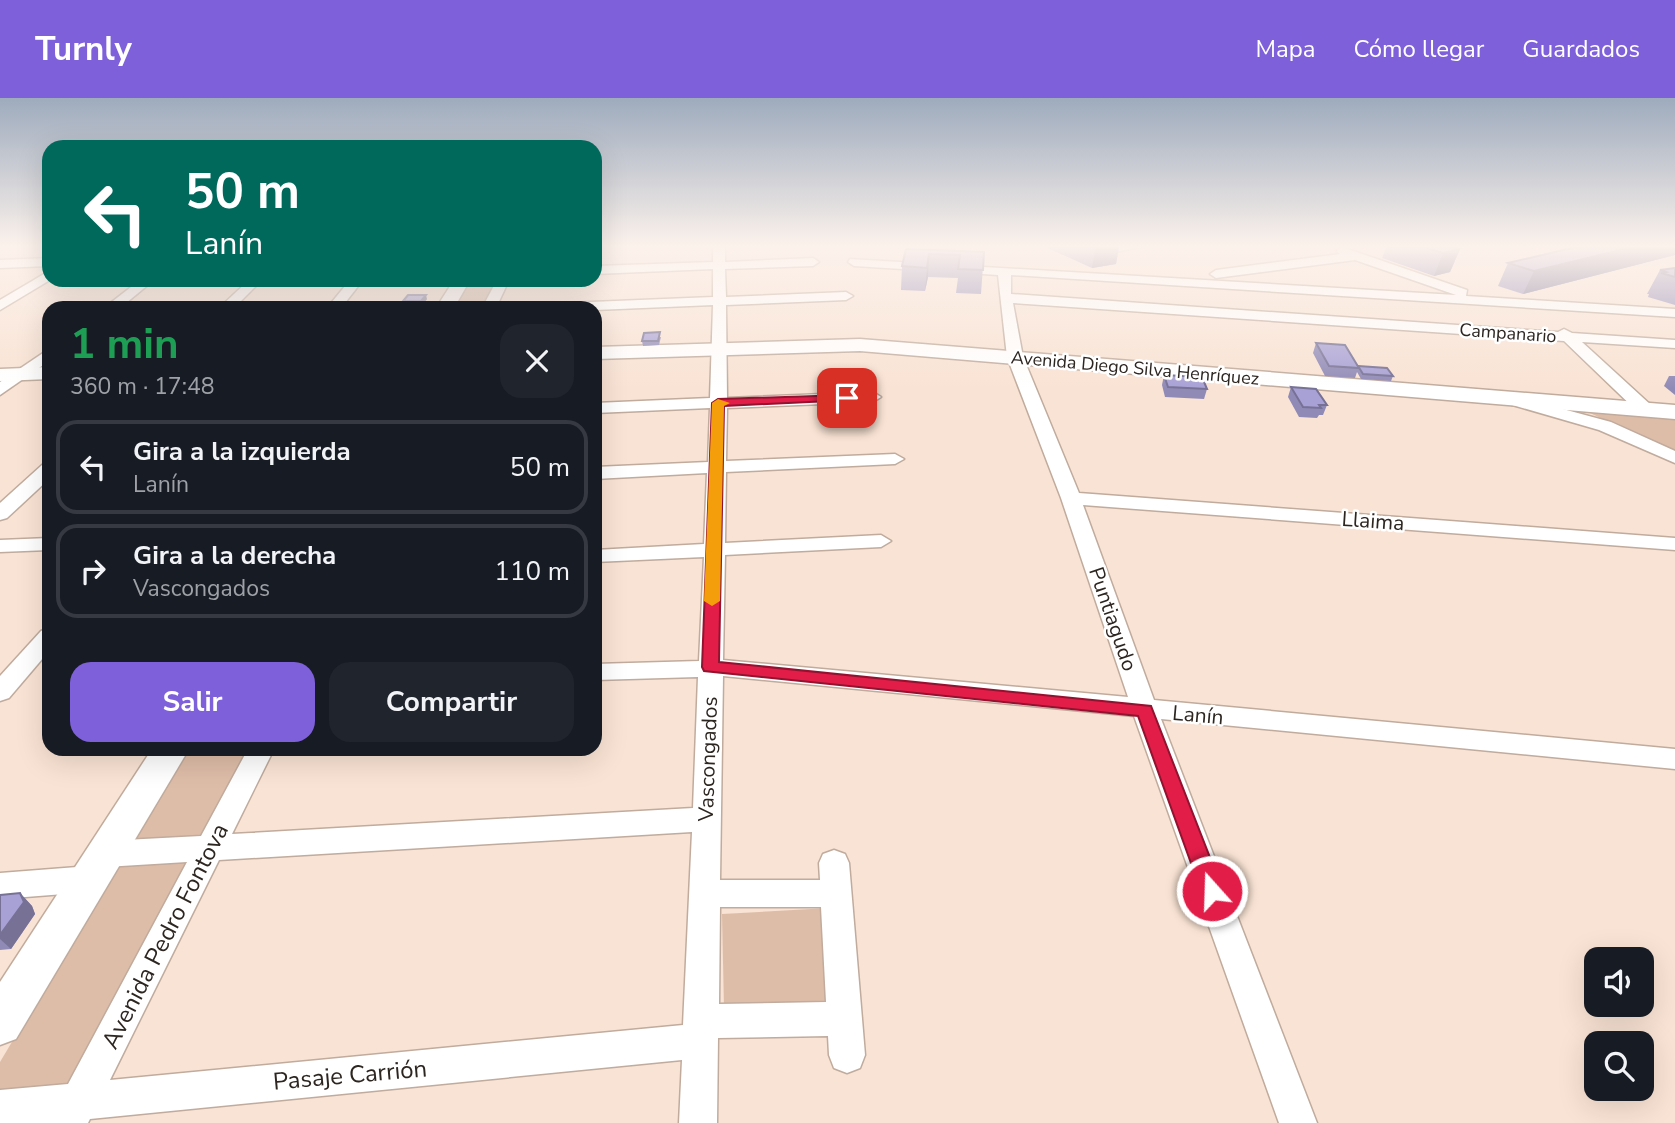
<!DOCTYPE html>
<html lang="es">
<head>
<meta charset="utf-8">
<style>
	body { margin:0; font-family:"Nunito Sans",sans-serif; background:#20242c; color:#f1f3f6; height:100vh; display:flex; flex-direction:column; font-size:26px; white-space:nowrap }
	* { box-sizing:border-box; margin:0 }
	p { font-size:23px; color:#9ea1a6 }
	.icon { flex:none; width:38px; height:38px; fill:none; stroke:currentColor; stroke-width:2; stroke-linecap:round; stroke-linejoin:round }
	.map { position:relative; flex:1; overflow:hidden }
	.panel { position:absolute; left:42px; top:203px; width:560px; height:455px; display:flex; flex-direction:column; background:#171b24; border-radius:21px; box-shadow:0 7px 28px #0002 }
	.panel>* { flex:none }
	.banner { position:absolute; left:42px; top:42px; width:560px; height:147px; border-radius:21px; box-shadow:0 7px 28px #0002; background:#00695c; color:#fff; overflow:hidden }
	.controls { position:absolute; left:1584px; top:849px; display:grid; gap:14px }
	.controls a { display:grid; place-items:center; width:70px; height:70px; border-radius:14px; background:#171b24; box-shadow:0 7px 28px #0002; font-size:35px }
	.pin { position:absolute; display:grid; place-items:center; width:60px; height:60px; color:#fff; margin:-30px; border-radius:14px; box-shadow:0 4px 10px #0006 }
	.me { position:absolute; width:77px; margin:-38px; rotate:340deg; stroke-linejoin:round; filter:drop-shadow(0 0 5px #0008) }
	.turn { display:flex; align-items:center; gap:24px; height:147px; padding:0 28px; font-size:32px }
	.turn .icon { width:91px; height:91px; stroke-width:2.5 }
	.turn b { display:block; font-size:49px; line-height:60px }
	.round { display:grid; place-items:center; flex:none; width:74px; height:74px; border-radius:21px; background:#20242c }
	.head { display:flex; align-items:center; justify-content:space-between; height:119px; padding:0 28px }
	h1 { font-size:42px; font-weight:700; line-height:52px; color:#1e9e55 }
	.button { display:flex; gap:14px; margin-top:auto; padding:14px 28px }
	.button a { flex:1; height:80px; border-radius:21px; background:#7f60db; color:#fff; font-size:28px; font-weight:700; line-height:80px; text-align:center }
	.button a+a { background:#20242c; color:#f1f3f6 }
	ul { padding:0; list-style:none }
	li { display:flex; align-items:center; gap:21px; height:94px; margin:0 14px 10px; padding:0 14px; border:4px solid #363941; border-radius:21px }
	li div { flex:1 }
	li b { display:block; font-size:26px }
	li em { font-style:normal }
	header { display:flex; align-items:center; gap:42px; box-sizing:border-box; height:98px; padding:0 35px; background:#7f60db; color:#fff }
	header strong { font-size:33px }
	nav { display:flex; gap:38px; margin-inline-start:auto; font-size:24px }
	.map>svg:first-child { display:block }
</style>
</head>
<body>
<header>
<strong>Turnly</strong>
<nav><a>Mapa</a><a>Cómo llegar</a><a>Guardados</a></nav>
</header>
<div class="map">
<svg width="1675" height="1025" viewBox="0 0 1675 1025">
	<rect width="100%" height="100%" fill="#f9e3d4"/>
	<g fill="#debda8">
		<polygon points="467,182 501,182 486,210 451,210"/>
		<polygon points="1590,315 1675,319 1675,356"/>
		<polygon points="187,651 256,651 60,1025 0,1025 0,964"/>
		<polygon points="829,810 830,909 724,911 722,816"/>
	</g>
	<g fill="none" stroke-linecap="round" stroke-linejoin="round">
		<defs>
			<g id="minor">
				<path d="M713 148H725V164L813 160 819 164 813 168 725 171 726 199 846 194 853 198 846 202 726 207 727 300 873 294 881 299 873 304 727 310 726 363 895 356 904 361 895 366 726 374 725 445 881 437 891 443 881 449 725 457 723 562 1128 599 1061 400 1007 259 998 177 854 168 848 164 850 161 1456 197 1355 162 1216 180 1210 176 1216 172 1340 156 1336 153 1342 149 1467 192 1466 198 1675 211V219L1011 177V196L1558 234 1564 231 1572 235 1675 242V250L1582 244 1652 308V316H1640L1564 243 1013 205 1023 259 1079 395 1675 440V452L1083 407 1154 602 1675 651V671L1161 621 1317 1025H1279L1134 618 723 578 720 782H820L819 765 823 756 834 752 845 756 849 765 865 957 860 970 847 975 834 970 829 957 828 938 718 940 717 1025H679L682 962 90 1021 88 1025H0V992L68 986 187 764 105 769 94 765 90 756 94 747 105 743 201 738 248 651H274L232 736 693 710 698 579 595 582V566L699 563 704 459 595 464V452L704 446 707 375 595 381V369L708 364 710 310 595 315V305L710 300 713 207 595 212 535 210 542 206 713 199V171L595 176V168L713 164ZM692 734 683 927 110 982 219 762ZM720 809H821L826 904 719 906Z"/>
				<polygon points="1115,148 1144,148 1102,157 1096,153"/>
				<polygon points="49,160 49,168 0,170 0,162"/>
				<polygon points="49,173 50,182 0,212 0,202"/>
				<polygon points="140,182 154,182 120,210 104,210"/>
				<polygon points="249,182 262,182 234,210 219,210"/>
				<polygon points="350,182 363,182 341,210 327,210"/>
				<polygon points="497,182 509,182 496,210 482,210"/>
				<polygon points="49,251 49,263 0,297 0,284"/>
				<polygon points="1515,298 1611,324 1675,353 1675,365 1599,332 1509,306 1509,300"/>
				<polygon points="49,365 49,381 7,420 0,422 0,405 42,367"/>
				<polygon points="49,440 49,452 0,454 0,442"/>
				<polygon points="49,530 49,553 9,600 0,603 0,578 41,533"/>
				<polygon points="90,768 101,772 105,781 101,790 90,794 0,801 0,775"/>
			</g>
			<g id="major">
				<polygon points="454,182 470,182 454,210 436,210"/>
				<polygon points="860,241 1675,307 1675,321 860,253 595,261 595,249"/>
				<polygon points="49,269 49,281 0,283 0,271"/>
				<polygon points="152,651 189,651 16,941 0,947 0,884"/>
			</g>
		</defs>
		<use href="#minor" stroke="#c0ab9d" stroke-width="3"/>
		<use href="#major" stroke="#c0ab9d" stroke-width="3"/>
		<use href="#minor" fill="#fff" fill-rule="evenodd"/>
		<use href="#major" fill="#fff" fill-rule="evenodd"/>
	</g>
	<g fill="#908ab7">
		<polygon points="1043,148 1119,148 1116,166 1092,170"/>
		<polygon points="1387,148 1449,148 1460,151 1450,174 1434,178 1382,160"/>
		<polygon points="1675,148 1675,157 1523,196 1498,188 1508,165"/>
		<polygon points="906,151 984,154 981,196 956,195 958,180 928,179 925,193 901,192 902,168"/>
		<polygon points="1675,170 1675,207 1648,199 1649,196 1647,196 1660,172"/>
		<polygon points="427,201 422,207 405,208 403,203"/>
		<polygon points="661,239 659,247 643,248 642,243"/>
		<polygon points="1316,245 1358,269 1393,278 1391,283 1361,281 1357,274 1355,280 1325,278 1313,255"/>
		<polygon points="1164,277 1207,291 1204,301 1165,299 1162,287"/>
		<polygon points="1669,278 1675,278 1675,297 1664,288"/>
		<polygon points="1291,289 1327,307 1323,317 1319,317 1317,320 1299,319 1288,299"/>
		<polygon points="20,795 32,808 35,816 11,851 0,852 0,797"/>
	</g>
	<g fill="#767195">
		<polygon points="1096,148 1119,148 1116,166 1092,170"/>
		<polygon points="1637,148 1675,148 1675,157 1523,196 1534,173"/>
		<polygon points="1460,151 1450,174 1434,178 1443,155"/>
		<polygon points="929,156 928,179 925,193 927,170"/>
		<polygon points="426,197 427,201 422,207 421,203"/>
		<polygon points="20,795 32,808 35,816 11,851 0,841 0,837"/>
	</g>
	<g fill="#a8a1d5" stroke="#767195" stroke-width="2">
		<polygon points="1421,148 1449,148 1460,151 1443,155"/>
		<polygon points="1581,148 1637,148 1534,173 1508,165"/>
		<polygon points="906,151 984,154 983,172 958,171 960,157 929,156 927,170 902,168"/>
		<polygon points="1675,170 1675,179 1661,175 1666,174 1660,172"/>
		<polygon points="408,197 426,197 421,203 403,203"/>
		<polygon points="660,234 658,243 642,243 644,235"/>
		<polygon points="1316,245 1345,247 1359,270 1329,268"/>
		<polygon points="1358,268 1387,270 1393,278 1363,276"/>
		<polygon points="1164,277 1202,279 1207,291 1168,289"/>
		<polygon points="1291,289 1316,291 1327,307 1319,307 1321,310 1303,309"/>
		<polygon points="20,795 24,804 0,837 0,797"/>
	</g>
	<linearGradient id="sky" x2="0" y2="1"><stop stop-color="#9eabbd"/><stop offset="0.51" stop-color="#fcf2ec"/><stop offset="1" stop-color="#fcf2ec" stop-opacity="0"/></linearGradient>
	<rect width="1675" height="291" fill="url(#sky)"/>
	<polygon fill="#e11d48" stroke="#92132f" stroke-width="2" points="847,297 853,300 851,302 724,308 719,564 1151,608 1223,793 1219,800 1212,802 1204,800 1201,793 1138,618 704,573 702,569 712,305 718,301"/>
	<polygon fill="#f59e0b" points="718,301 730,305 724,308 720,503 712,508 704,503 712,305"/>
	<g text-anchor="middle" stroke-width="5" stroke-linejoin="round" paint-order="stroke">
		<g font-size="18" fill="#2d2520" stroke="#fff">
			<text transform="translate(1508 235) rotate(4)" y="6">Campanario</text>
			<text transform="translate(1135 270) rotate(5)" y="6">Avenida Diego Silva Henríquez</text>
		</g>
		<g font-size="21" fill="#2d2520" stroke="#fff">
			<text transform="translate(1373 423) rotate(4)" y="7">Llaima</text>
			<text transform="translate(1113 521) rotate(71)" y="7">Puntiagudo</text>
			<text transform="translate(1198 617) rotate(5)" y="7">Lanín</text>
			<text transform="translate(708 661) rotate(-88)" y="7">Vascongados</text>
		</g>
		<g font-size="24" fill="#2d2520" stroke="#fff">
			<text transform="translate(165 838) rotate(-63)" y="8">Avenida Pedro Fontova</text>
			<text transform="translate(350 977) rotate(-5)" y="8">Pasaje Carrión</text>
		</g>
	</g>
</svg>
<div class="controls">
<a><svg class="icon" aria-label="sound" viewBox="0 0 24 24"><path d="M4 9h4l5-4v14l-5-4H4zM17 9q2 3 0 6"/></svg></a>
<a><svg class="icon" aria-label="search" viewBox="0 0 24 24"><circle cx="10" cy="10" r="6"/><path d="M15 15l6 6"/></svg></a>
</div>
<div class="pin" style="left:847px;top:300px;background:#d93025"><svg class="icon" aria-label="arrive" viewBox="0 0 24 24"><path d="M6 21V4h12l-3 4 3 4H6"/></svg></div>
<svg class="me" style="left:1212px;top:793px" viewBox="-20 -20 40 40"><circle r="17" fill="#e11d48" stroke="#fff" stroke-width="3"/><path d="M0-11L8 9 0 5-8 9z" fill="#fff"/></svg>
<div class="banner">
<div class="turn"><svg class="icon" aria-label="left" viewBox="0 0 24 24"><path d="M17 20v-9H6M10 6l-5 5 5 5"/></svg><div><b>50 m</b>Lanín</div></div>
</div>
<section class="panel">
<div class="head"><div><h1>1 min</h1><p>360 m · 17:48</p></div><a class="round"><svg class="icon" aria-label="close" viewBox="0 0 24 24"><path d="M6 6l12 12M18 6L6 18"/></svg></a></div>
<ul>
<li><svg class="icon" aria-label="left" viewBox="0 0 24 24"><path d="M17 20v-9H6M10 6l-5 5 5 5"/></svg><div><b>Gira a la izquierda</b><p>Lanín</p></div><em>50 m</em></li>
<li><svg class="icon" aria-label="right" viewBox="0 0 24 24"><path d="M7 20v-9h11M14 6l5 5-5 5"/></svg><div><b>Gira a la derecha</b><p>Vascongados</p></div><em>110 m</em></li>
</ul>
<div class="button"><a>Salir</a><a>Compartir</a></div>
</section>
</div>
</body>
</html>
